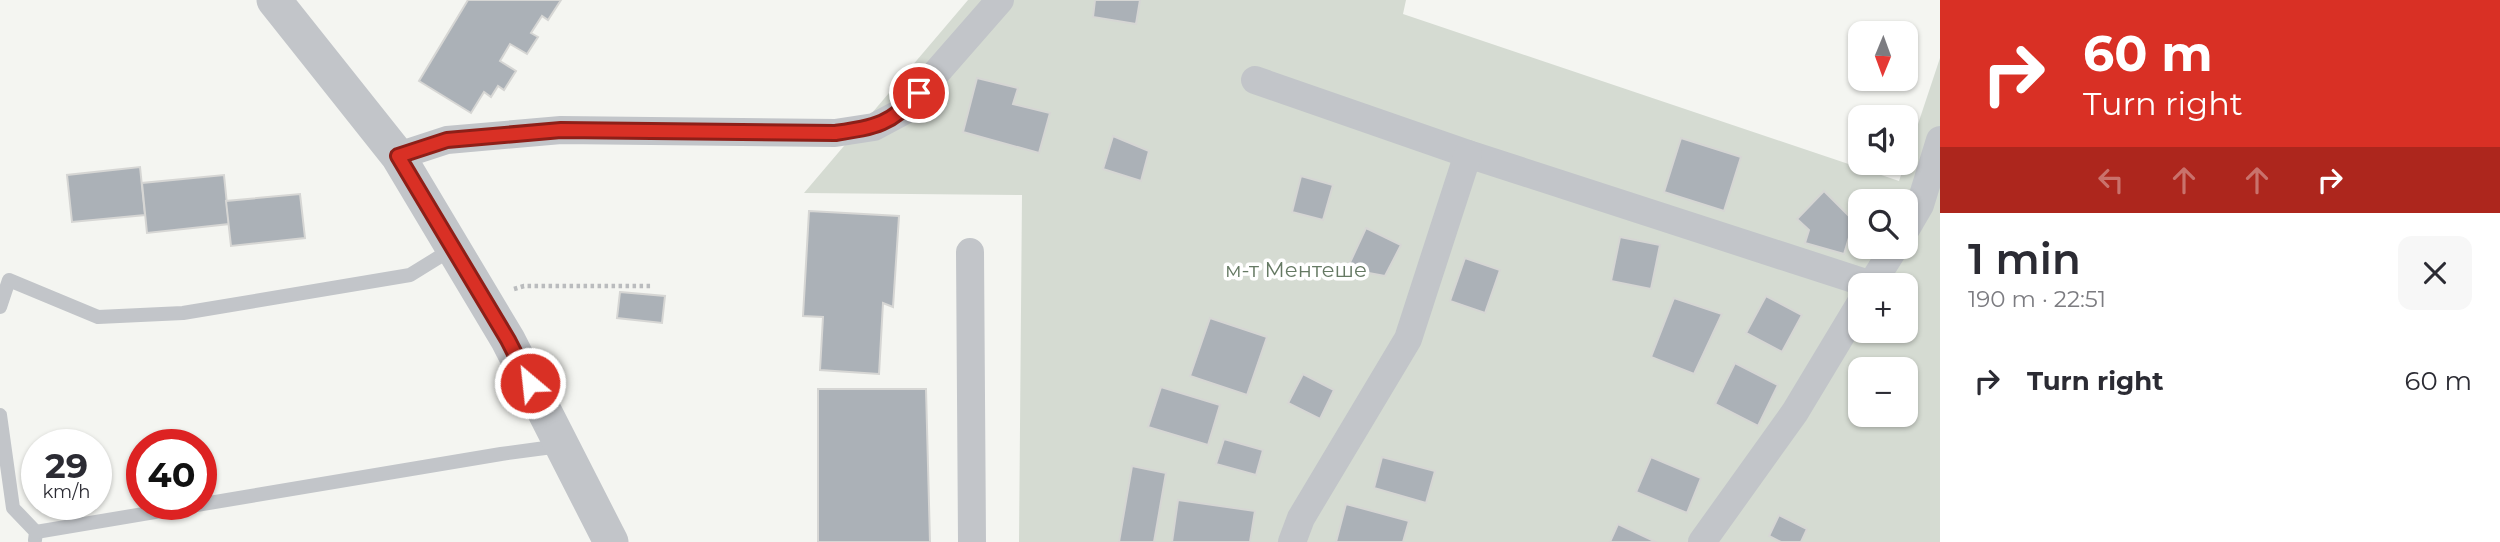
<!DOCTYPE html>
<html lang="en">
<head>
<meta charset="utf-8">
<style>
	body { margin:0; font-family:Montserrat,sans-serif; background:#f7f7f7; color:#2b2b33; height:100vh; display:flex; flex-direction:column; font-size:26px; white-space:nowrap }
	* { box-sizing:border-box; margin:0 }
	p { font-size:23px; color:#7c7c81 }
	.icon { flex:none; width:38px; height:38px; fill:none; stroke:currentColor; stroke-width:2; stroke-linecap:round; stroke-linejoin:round }
	.map { position:relative; flex:1; overflow:hidden }
	.sheet { display:flex; flex-direction:column; background:#fff; width:560px }
	.sheet>* { flex:none }
	.guide { background:#d93025; color:#fff; overflow:hidden }
	.needle { width:46px; rotate:181deg }
	.buttons { position:absolute; left:1848px; top:21px; display:grid; gap:14px }
	.buttons a { display:grid; place-items:center; width:70px; height:70px; border-radius:14px; background:#fff; box-shadow:0 2px 5px #0004; font-size:35px }
	.speed { position:absolute; left:21px; top:429px; display:flex; gap:14px; font-size:35px; font-weight:700; text-align:center }
	.speed>* { display:grid; place-content:center; width:91px; height:91px; border-radius:50%; background:#fff; box-shadow:0 2px 5px #0004; line-height:1 }
	.speed small { font-size:18px; font-weight:400 }
	.speed .limit { border:10px solid #d22; background:#fff; color:#111 }
	.pin { position:absolute; display:grid; place-items:center; width:60px; height:60px; color:#fff; margin:-30px; border:4px solid #fff; border-radius:50%; box-shadow:0 2px 7px #0007 }
	.me { position:absolute; width:77px; margin:-38px; rotate:332deg; stroke-linejoin:round; filter:drop-shadow(0 0 5px #0008) }
	.turn { display:flex; align-items:center; gap:24px; height:147px; padding:0 28px; font-size:32px }
	.turn .icon { width:91px; height:91px; stroke-width:2.5 }
	.turn b { display:block; font-size:49px; line-height:60px }
	.lanes { display:flex; align-items:center; height:66px; padding:0 28px; background:#0003; justify-content:center; gap:35px; direction:ltr }
	.lanes .off { opacity:.35 }
	.round { display:grid; place-items:center; flex:none; width:74px; height:74px; border-radius:14px; background:#f7f7f7 }
	.headline { display:flex; align-items:center; justify-content:space-between; height:119px; padding:0 28px }
	h1 { font-size:42px; font-weight:600; line-height:52px }
	ul { padding:0; list-style:none }
	li { display:flex; align-items:center; gap:21px; height:98px; padding:0 28px }
	li div { flex:1 }
	li b { display:block; font-size:26px }
	li em { font-style:normal }
	main { display:flex; flex:1; min-height:0 }
	.map>svg:first-child { display:block }
</style>
</head>
<body>
<main>
<div class="map">
<svg width="1940" height="542" viewBox="0 0 1940 542">
	<rect width="100%" height="100%" fill="#f4f5f1"/>
	<path fill="#d5dbd2" fill-rule="evenodd" d="M968 0H1406L1403 14 1899 181 1940 58V542H1019L1022 195 804 193ZM1860 201H1906V247H1860ZM1860 285H1906V331H1860ZM1860 369H1906V415H1860Z"/>
	<g fill="#abb1b7" stroke="#d6d6d4" stroke-width="2">
		<polygon points="468,0 561,0 548,20 542,16 531,33 538,37 527,54 510,44 500,61 516,71 504,90 498,86 491,97 484,92 471,113 419,81"/>
		<polygon points="1095,0 1140,0 1136,24 1093,17"/>
		<polygon points="977,78 1018,88 1013,104 1050,113 1039,153 963,132"/>
		<polygon points="1113,136 1149,151 1141,181 1103,169"/>
		<polygon points="1681,138 1741,157 1724,211 1664,192"/>
		<polygon points="140,167 145,215 72,222 67,175"/>
		<polygon points="224,175 229,224 147,233 142,183"/>
		<polygon points="1301,176 1333,185 1323,220 1292,212"/>
		<polygon points="1824,191 1854,221 1844,254 1805,243 1809,230 1797,219"/>
		<polygon points="300,194 305,238 231,246 226,201"/>
		<polygon points="809,211 899,216 893,307 883,303 879,374 820,370 823,317 803,316"/>
		<polygon points="1366,228 1401,245 1385,276 1347,269"/>
		<polygon points="1620,237 1660,245 1651,289 1611,281"/>
		<polygon points="1465,258 1500,270 1485,313 1450,301"/>
		<polygon points="620,292 665,296 662,323 617,318"/>
		<polygon points="1766,296 1802,315 1782,352 1746,333"/>
		<polygon points="1674,298 1722,314 1694,374 1651,357"/>
		<polygon points="1210,318 1267,337 1247,395 1190,376"/>
		<polygon points="1735,363 1778,385 1758,426 1715,404"/>
		<polygon points="1303,374 1334,390 1320,419 1288,403"/>
		<polygon points="1161,387 1220,405 1208,445 1148,427"/>
		<polygon points="818,389 926,389 930,542 818,542"/>
		<polygon points="1224,439 1263,450 1256,475 1216,464"/>
		<polygon points="1382,457 1435,471 1426,503 1374,488"/>
		<polygon points="1651,457 1701,478 1687,513 1636,492"/>
		<polygon points="1132,466 1166,473 1154,542 1119,542"/>
		<polygon points="1178,500 1255,511 1250,542 1172,542"/>
		<polygon points="1346,504 1409,521 1403,542 1336,542"/>
		<polygon points="1779,515 1807,529 1801,542 1781,542 1769,536"/>
		<polygon points="1618,524 1656,542 1610,542"/>
	</g>
	<g fill="none" stroke-linecap="round" stroke-linejoin="round">
		<polyline stroke="#babcbe" stroke-width="4.5" stroke-dasharray="3.5 3.5" stroke-linecap="butt" points="514,289 524,286 651,286"/>
		<g stroke="#c2c5c9" stroke-width="14">
			<polyline points="0,307 9,280 98,317 183,313 410,275 452,249"/>
			<polyline points="0,415 13,508 36,532 35,540"/>
			<polyline points="36,532 501,454 560,446"/>
		</g>
		<g stroke="#c2c5c9" stroke-width="28">
			<polyline points="1255,80 1468,154 1872,285"/>
			<polyline points="398,156 447,140 561,130 835,133 874,127 902,112 1000,0"/>
			<polyline points="1906,229 1920,205 1940,140"/>
			<polyline points="970,252 972,542"/>
			<polyline points="1871,285 1895,247"/>
			<polyline points="1292,542 1301,518 1408,339 1468,154"/>
			<polyline points="1702,542 1795,412 1860,304"/>
		</g>
		<polyline stroke="#c2c5c9" stroke-width="35" points="274,0 398,156 508,340 611,542"/>
	</g>
	<g fill="none" stroke-linecap="round" stroke-linejoin="round">
		<defs>
			<path id="route" d="M530 383 508 340 398 156 447 140 561 130 835 133C875 127 891 125 919 93"/>
		</defs>
		<use href="#route" stroke="#8d1f18" stroke-width="18"/>
		<use href="#route" stroke="#d93025" stroke-width="12"/>
	</g>
	<g text-anchor="middle" stroke-width="7" stroke-linejoin="round" paint-order="stroke">
		<g font-size="21" fill="#657963" stroke="#fff">
			<text x="1296" y="277">м-т Ментeше</text>
		</g>
	</g>
</svg>
<div class="buttons">
<a><svg class="needle" viewBox="-14 -14 28 28"><path d="M0-13l5 13h-10z" fill="#e53935"/><path d="M0 13l5-13h-10z" fill="#7c7c81"/></svg></a>
<a><svg class="icon" aria-label="sound" viewBox="0 0 24 24"><path d="M4 9h4l5-4v14l-5-4H4zM17 9q2 3 0 6"/></svg></a>
<a><svg class="icon" aria-label="search" viewBox="0 0 24 24"><circle cx="10" cy="10" r="6"/><path d="M15 15l6 6"/></svg></a>
<a>+</a>
<a>−</a>
</div>
<div class="speed"><div>29<small>km/h</small></div><div class="limit">40</div></div>
<div class="pin" style="left:919px;top:93px;background:#d93025"><svg class="icon" aria-label="arrive" viewBox="0 0 24 24"><path d="M6 21V4h12l-3 4 3 4H6"/></svg></div>
<svg class="me" style="left:530px;top:383px" viewBox="-20 -20 40 40"><circle r="17" fill="#d93025" stroke="#fff" stroke-width="3"/><path d="M0-11L8 9 0 5-8 9z" fill="#fff"/></svg>
</div>
<section class="sheet">
<div class="guide">
<div class="turn"><svg class="icon" aria-label="right" viewBox="0 0 24 24"><path d="M7 20v-9h11M14 6l5 5-5 5"/></svg><div><b>60 m</b>Turn right</div></div>
<div class="lanes"><svg class="icon off" aria-label="left" viewBox="0 0 24 24"><path d="M17 20v-9H6M10 6l-5 5 5 5"/></svg><svg class="icon off" aria-label="ahead" viewBox="0 0 24 24"><path d="M12 20V5M6 11l6-6 6 6"/></svg><svg class="icon off" aria-label="ahead" viewBox="0 0 24 24"><path d="M12 20V5M6 11l6-6 6 6"/></svg><svg class="icon" aria-label="right" viewBox="0 0 24 24"><path d="M7 20v-9h11M14 6l5 5-5 5"/></svg></div>
</div>
<div class="headline"><div><h1>1 min</h1><p>190 m · 22:51</p></div><a class="round"><svg class="icon" aria-label="close" viewBox="0 0 24 24"><path d="M6 6l12 12M18 6L6 18"/></svg></a></div>
<ul>
<li><svg class="icon" aria-label="right" viewBox="0 0 24 24"><path d="M7 20v-9h11M14 6l5 5-5 5"/></svg><div><b>Turn right</b></div><em>60 m</em></li>
</ul>
</section>
</main>
</body>
</html>
